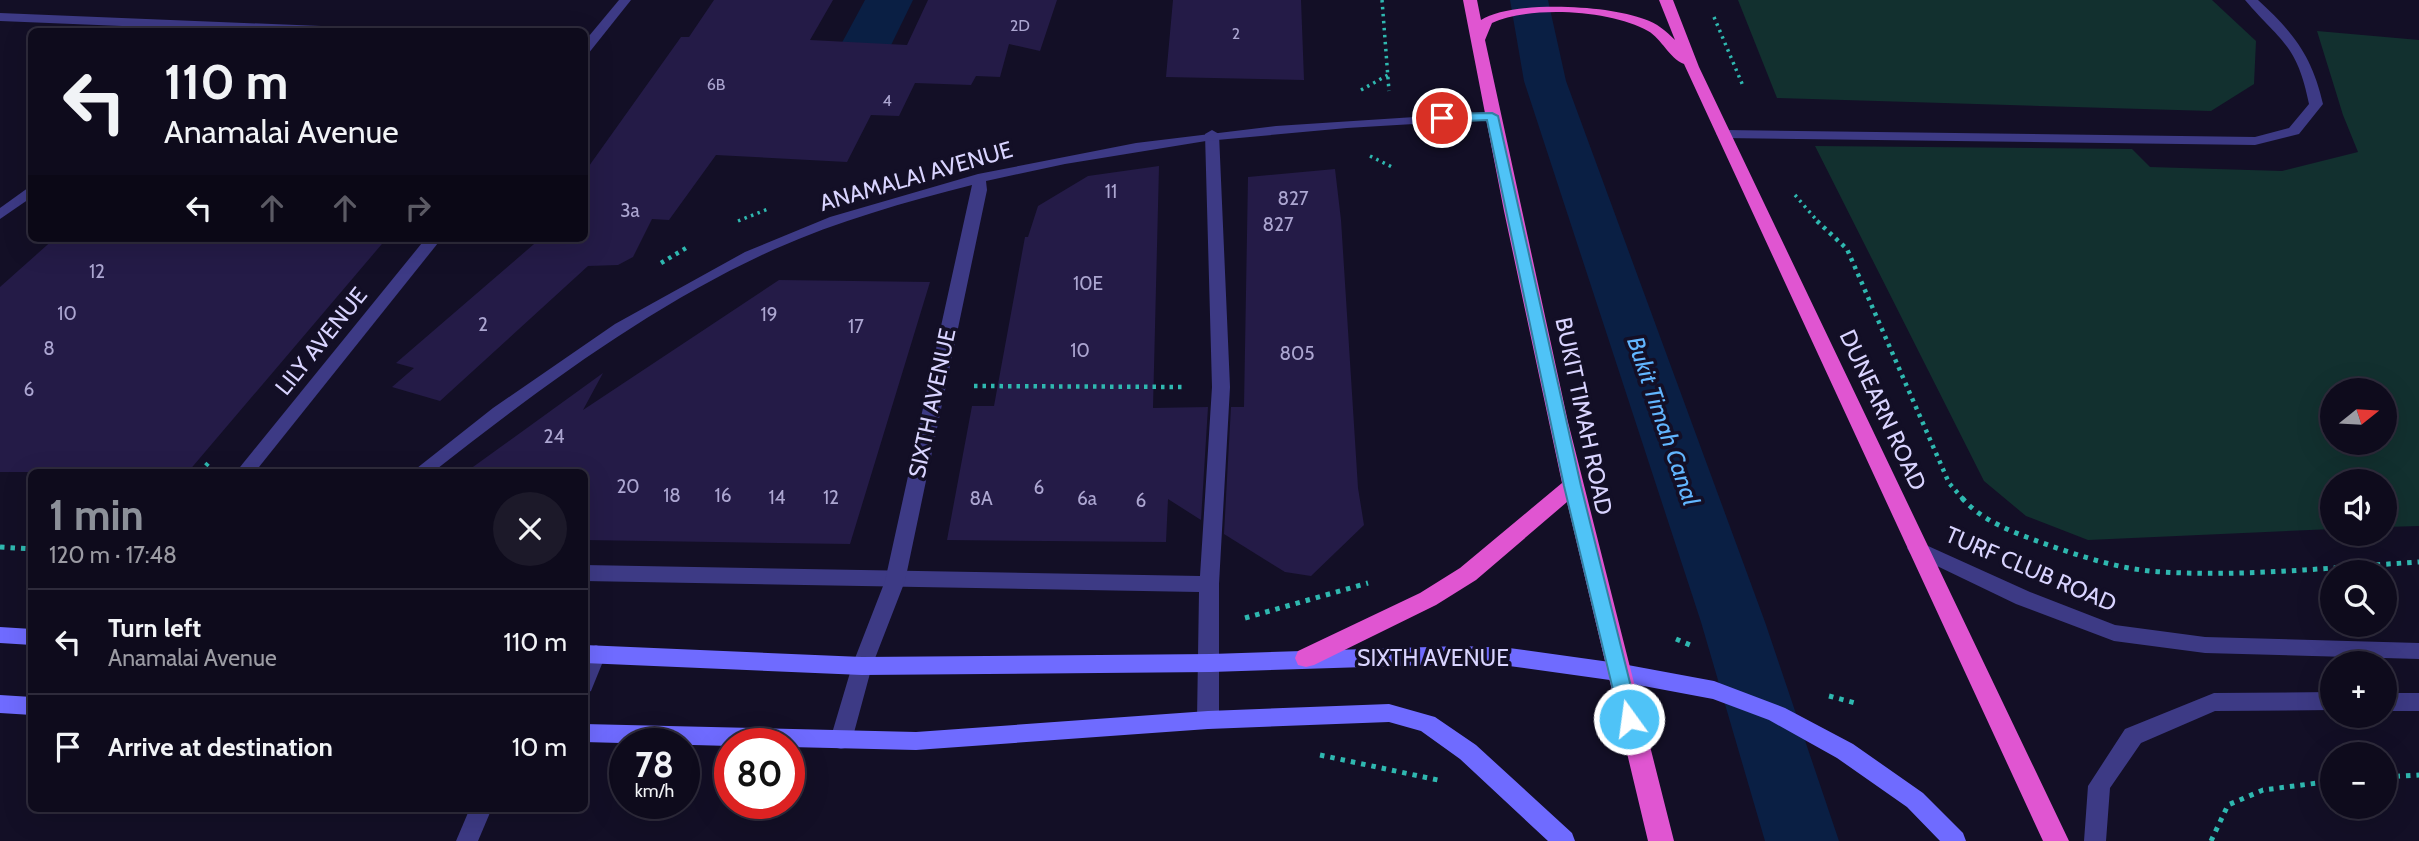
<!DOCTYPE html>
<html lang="en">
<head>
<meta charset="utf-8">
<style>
	body { margin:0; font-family:Cabin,sans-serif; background:#1c1929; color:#f1f3f6; height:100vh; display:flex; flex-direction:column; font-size:26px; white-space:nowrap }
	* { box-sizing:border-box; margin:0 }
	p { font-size:23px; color:#9b9ba3 }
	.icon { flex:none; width:38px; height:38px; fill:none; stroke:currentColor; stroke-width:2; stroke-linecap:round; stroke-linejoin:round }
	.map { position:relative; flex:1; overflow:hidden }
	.side { position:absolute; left:28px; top:469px; width:560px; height:343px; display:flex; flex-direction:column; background:#0e0b1c; border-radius:10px; box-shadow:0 7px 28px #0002,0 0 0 2px #2e2b3b }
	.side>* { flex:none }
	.top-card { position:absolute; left:28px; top:28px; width:560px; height:214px; border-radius:10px; box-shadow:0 7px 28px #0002,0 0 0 2px #2e2b3b; background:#0e0b1c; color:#f1f3f6; overflow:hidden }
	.needle { width:46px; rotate:72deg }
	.buttons { position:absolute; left:2320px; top:378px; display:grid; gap:14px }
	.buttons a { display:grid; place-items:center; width:77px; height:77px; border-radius:50%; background:#0e0b1c; box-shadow:0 7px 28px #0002,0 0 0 2px #2e2b3b; font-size:35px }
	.speed { position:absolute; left:609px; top:728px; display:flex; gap:14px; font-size:35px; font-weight:700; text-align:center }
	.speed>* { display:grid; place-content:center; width:91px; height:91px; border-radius:50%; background:#0e0b1c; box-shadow:0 7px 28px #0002,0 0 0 2px #2e2b3b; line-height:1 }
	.speed small { font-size:18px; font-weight:400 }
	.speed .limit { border:10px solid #d22; background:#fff; color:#111 }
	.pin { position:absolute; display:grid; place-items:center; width:60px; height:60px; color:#fff; margin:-30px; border:4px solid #fff; border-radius:50%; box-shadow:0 2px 7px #0007 }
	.me { position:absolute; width:77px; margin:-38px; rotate:346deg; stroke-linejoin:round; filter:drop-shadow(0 0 5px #0008) }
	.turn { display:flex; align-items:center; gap:24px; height:147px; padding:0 21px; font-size:32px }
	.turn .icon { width:91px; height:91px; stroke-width:2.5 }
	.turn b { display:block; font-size:49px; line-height:60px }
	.lanes { display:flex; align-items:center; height:66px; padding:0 21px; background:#0003; justify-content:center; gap:35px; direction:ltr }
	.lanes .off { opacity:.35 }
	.round { display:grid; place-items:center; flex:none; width:74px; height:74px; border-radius:37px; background:#1c1929 }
	.summary { display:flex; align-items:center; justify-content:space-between; height:119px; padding:0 21px }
	h1 { font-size:42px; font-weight:800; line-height:52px; color:#8c9099 }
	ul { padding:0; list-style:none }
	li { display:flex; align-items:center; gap:21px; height:105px; padding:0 21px; border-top:2px solid #2e2b3b }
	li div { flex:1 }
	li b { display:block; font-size:26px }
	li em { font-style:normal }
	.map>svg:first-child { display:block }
</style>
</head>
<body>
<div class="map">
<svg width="2419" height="841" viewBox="0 0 2419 841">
	<rect width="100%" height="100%" fill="#130f26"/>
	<g fill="#12302f" fill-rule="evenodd">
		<polygon points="1738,0 2212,0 2256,41 2254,84 2211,111 1777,98"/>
		<path d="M2317 31 2419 40V526L2385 527V481H2333V529L2088 540 2026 516 1984 481 1815 146 2132 149 2150 167 2282 171 2358 152 2343 115ZM2333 390H2385V443H2333Z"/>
	</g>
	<polygon fill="#0a1f44" points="865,0 913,0 875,78 824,76"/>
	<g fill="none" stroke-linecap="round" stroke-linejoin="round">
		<polygon fill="#0a1f44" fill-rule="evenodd" points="1510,0 1548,0 1566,81 1765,622 1839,841 1765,841 1701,622 1524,81"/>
	</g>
	<g fill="#241b47">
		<polygon points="714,0 833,0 810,40 907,45 928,0 1057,0 1040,51 1009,44 1000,77 976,76 971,85 915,83 899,116 871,115 847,162 716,155 669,220 652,219 633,257 618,265 588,266 440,401 392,387 414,368 396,363 541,238 584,238 584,173 681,37 689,37"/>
		<polygon points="1173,0 1301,0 1304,80 1166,77"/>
		<polygon points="1159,166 1153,408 1208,407 1201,520 1168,499 1166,542 947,540 972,406 994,406 1025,237 1028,237 1038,206 1088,176"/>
		<polygon points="1335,169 1341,220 1358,488 1364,525 1311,576 1285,572 1224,534 1231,407 1244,407 1248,177"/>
		<polygon points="55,238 387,238 188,472 0,472 0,287"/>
		<polygon points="779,280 930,282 850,544 584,540 584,472 466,472 603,373 583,410"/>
	</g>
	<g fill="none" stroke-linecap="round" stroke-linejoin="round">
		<g stroke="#2fb8b0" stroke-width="3.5" stroke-dasharray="2.5 4.5" stroke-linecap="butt">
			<polyline points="1382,0 1389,91"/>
			<polyline points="1714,17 1743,86"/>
			<polyline points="1361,90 1388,75"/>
			<polyline points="1370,156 1394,168"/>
			<polyline points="1795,195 1819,223"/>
			<polyline points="738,221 768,209"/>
		</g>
		<g stroke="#2fb8b0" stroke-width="4.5" stroke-dasharray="3.5 5" stroke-linecap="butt">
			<polyline points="1817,221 1847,249 1949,483 1963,499"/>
			<polyline points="661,263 686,248"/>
			<polyline points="974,386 1186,387"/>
			<polyline points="200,472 211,460"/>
		</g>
		<g stroke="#2fb8b0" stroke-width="5" stroke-dasharray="4.5 6" stroke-linecap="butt">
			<path d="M1962 498C1981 520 2012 532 2040 542 2079 556 2121 570 2163 572 2248 577 2335 567 2419 562"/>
			<polyline points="0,547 32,549"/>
			<polyline points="1245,618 1368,583"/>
			<polyline points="1676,639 1690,645"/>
			<polyline points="1829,696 1859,704"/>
			<polyline points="1320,755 1438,780"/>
			<polyline points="2385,777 2419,775"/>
			<polyline points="2211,841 2228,805 2263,790 2333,781"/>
		</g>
		<g fill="#3d3a85" fill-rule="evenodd">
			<path d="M2245 0H2258C2294 33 2312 56 2323 104L2299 134 2255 145 1723 138 1716 134 1723 130 2255 137 2289 128 2309 104C2297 44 2281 42 2245 0Z"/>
			<polygon points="1212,130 1219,134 1230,387 1219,584 1219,720 1216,727 1208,729 1200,727 1197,720 1199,592 584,581 584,565 1200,576 1212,387 1205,134"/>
		</g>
		<g fill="#3d3a85" fill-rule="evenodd">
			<polygon points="619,0 631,0 588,54 584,55 584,42"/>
			<polygon points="0,13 370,28 376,32 266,32 0,21"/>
			<path d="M1492 112 1499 116 1497 119 1347 128 1206 141 1065 164 986 181 987 190 905 581 872 666 852 740 849 747 841 749 833 747 830 740 852 666 885 581 972 185C905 202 838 221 775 249 651 305 539 389 433 472H412L493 408 615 324 745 252 830 217 978 174 1136 143 1276 126Z"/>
			<polygon points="32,185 32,197 0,219 0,208"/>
			<polygon points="426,238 442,238 255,472 236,472"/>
			<polygon points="1917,541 2030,592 2115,625 2205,637 2419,643 2419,659 2205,653 2114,641 2016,604 1910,553 1907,548 1910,543"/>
			<polygon points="596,645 603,648 606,654 591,691 584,694 584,657 589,648"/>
			<polygon points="2333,692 2333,710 2215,711 2141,743 2110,788 2106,841 2084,841 2088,786 2125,729 2214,693"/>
			<rect x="2385" y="693" width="34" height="18"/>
			<polygon points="470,808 492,808 478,841 456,841"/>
		</g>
		<g fill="#6f6bff" fill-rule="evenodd">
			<polygon points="0,627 32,629 32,645 0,643"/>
			<polygon points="584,645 862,657 1211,654 1461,646 1509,648 1617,663 1714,681 1785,708 1853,744 1923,793 1963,833 1966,841 1940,841 1907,807 1837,758 1769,720 1713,699 1617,681 1509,666 1461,664 1211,672 862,675 584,663"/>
			<polygon points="0,695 32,697 32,715 0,713"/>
			<polygon points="1389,704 1435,717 1476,745 1572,833 1575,841 1548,841 1460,759 1421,731 1389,722 1208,729 916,750 789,747 789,744 730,744 730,746 584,742 584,724 916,732 1208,711"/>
		</g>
		<path fill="#e055d1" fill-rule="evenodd" d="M1463 0H1477L1481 20C1512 0 1608 5 1644 19 1657 23 1666 31 1675 40L1659 0H1673L1699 67 2069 841H2043L1684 64C1669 58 1662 39 1648 31 1612 10 1530 5 1492 23L1485 40 1568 422 1674 841H1648L1567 502 1476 580 1436 605 1314 665 1306 667 1298 665 1295 658 1298 651 1420 593 1460 568 1562 483 1504 211Z"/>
	</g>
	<polygon fill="#4fc3f7" stroke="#337fa1" stroke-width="2" points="1492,113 1498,116 1581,486 1639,719 1636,725 1629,728 1623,725 1620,719 1564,486 1487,120 1442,122 1436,118 1442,114"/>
	<g text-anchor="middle" stroke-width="7" stroke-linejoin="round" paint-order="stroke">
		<g font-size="16" fill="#aca6d1">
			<text x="1020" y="31">2D</text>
			<text x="1236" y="39">2</text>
			<text x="716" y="90">6B</text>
			<text x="887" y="106">4</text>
		</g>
		<g font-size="19" fill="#aca6d1">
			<text x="1111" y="198">11</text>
			<text x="1293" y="205">827</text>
			<text x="630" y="217">3a</text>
			<text x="1278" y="231">827</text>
			<text x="97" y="278">12</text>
			<text x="1088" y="290">10E</text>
			<text x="67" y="320">10</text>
			<text x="769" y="321">19</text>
			<text x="483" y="331">2</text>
			<text x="856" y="333">17</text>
			<text x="49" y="355">8</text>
			<text x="1080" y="357">10</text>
			<text x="1297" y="360">805</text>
			<text x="29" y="396">6</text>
			<text x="554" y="443">24</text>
			<text x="628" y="493">20</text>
			<text x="1039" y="494">6</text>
			<text x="672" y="502">18</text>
			<text x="723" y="502">16</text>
			<text x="777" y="504">14</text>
			<text x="831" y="504">12</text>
			<text x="981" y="505">8A</text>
			<text x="1087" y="505">6a</text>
			<text x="1141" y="507">6</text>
		</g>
		<g font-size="23" fill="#d9d4ff" stroke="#130f26">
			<text transform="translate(916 176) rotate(-16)" y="8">ANAMALAI AVENUE</text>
			<text transform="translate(321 341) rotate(-51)" y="8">LILY AVENUE</text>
			<text transform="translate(932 403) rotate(-78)" y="8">SIXTH AVENUE</text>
			<text transform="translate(1883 410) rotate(65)" y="8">DUNEARN ROAD</text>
			<text transform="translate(1584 416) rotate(78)" y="8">BUKIT TIMAH ROAD</text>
			<text transform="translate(2031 569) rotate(23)" y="8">TURF CLUB ROAD</text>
			<text x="1433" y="666">SIXTH AVENUE</text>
		</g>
		<g font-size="24" font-style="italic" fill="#62b6ff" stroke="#130f26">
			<text transform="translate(1663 421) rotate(71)" y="8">Bukit Timah Canal</text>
		</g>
	</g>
</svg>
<div class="buttons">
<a><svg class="needle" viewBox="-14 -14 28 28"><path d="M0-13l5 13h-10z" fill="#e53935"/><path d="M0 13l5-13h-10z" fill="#9b9ba3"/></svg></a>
<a><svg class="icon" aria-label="sound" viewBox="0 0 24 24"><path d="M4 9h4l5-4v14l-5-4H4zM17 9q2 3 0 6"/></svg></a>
<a><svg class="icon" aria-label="search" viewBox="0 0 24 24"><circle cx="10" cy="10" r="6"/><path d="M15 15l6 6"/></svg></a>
<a>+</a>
<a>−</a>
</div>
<div class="speed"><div>78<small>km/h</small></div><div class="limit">80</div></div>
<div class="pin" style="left:1442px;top:118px;background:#d93025"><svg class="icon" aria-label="arrive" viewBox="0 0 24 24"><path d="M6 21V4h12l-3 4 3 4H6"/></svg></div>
<svg class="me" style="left:1629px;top:719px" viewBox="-20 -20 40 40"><circle r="17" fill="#4fc3f7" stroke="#fff" stroke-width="3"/><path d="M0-11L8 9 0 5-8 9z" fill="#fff"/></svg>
<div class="top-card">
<div class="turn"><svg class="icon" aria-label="left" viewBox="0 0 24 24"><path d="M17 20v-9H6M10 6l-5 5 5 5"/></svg><div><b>110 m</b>Anamalai Avenue</div></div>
<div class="lanes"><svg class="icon" aria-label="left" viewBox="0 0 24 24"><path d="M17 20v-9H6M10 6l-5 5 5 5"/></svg><svg class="icon off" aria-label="ahead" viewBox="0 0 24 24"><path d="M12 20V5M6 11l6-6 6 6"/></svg><svg class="icon off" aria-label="ahead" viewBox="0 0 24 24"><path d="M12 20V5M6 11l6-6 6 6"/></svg><svg class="icon off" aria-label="right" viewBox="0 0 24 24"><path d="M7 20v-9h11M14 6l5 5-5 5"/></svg></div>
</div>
<section class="side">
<div class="summary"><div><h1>1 min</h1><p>120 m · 17:48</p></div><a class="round"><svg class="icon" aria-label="close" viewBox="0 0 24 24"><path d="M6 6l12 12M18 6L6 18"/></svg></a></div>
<ul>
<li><svg class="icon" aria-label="left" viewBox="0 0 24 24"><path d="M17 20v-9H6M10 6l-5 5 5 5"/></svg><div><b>Turn left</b><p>Anamalai Avenue</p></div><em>110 m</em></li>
<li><svg class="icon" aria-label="arrive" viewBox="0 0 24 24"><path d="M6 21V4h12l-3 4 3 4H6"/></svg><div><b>Arrive at destination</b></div><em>10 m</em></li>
</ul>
</section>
</div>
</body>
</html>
